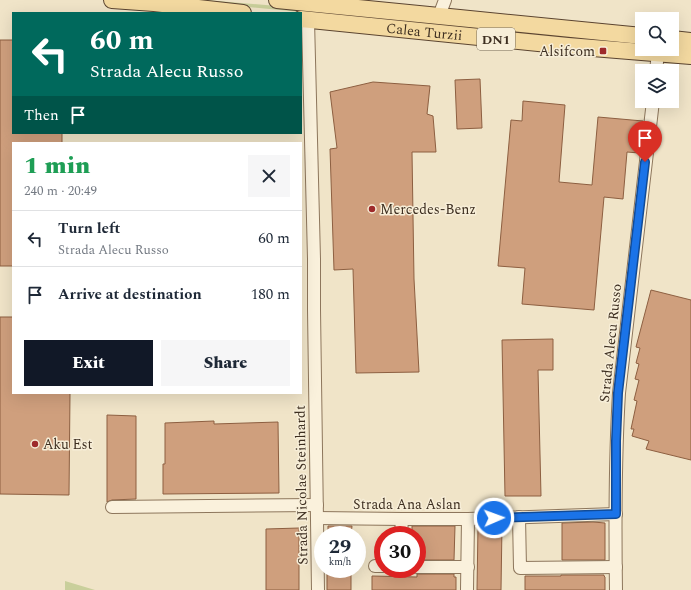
<!DOCTYPE html>
<html lang="en">
<head>
<meta charset="utf-8">
<style>
	body { margin:0; font-family:Spectral,serif; background:#f6f6f7; color:#1f2937; height:100vh; display:flex; flex-direction:column; font-size:15px; white-space:nowrap }
	* { box-sizing:border-box; margin:0 }
	p { font-size:13px; color:#747a83 }
	.icon { flex:none; width:22px; height:22px; fill:none; stroke:currentColor; stroke-width:2; stroke-linecap:round; stroke-linejoin:round }
	.map { position:relative; flex:1; overflow:hidden }
	.sheet { position:absolute; left:12px; top:142px; width:290px; height:252px; display:flex; flex-direction:column; background:#fff; border-radius:0px; box-shadow:0 4px 16px #0002 }
	.sheet>* { flex:none }
	.hud { position:absolute; left:12px; top:12px; width:290px; height:122px; border-radius:0px; box-shadow:0 4px 16px #0002; background:#00695c; color:#fff; overflow:hidden }
	.buttons { position:absolute; left:635px; top:12px; display:grid; gap:8px }
	.buttons a { display:grid; place-items:center; width:44px; height:44px; border-radius:0px; background:#fff; box-shadow:0 4px 16px #0002; font-size:20px }
	.speed { position:absolute; left:314px; top:526px; display:flex; gap:8px; font-size:20px; font-weight:700; text-align:center }
	.speed>* { display:grid; place-content:center; width:52px; height:52px; border-radius:50%; background:#fff; box-shadow:0 4px 16px #0002; line-height:1 }
	.speed small { font-size:10px; font-weight:400 }
	.speed .limit { border:6px solid #d22; background:#fff; color:#111 }
	.pin { position:absolute; display:grid; place-items:center; width:34px; height:34px; color:#fff; margin:-41px -17px; border-radius:50% 50% 50% 0; rotate:-45deg; box-shadow:0 0 4px #0007 }
	.pin .icon { rotate:45deg }
	.me { position:absolute; width:44px; margin:-22px; rotate:88deg; stroke-linejoin:round; filter:drop-shadow(0 0 3px #0008) }
	.turn { display:flex; align-items:center; gap:14px; height:84px; padding:0 12px; font-size:18px }
	.turn .icon { width:52px; height:52px; stroke-width:2.5 }
	.turn b { display:block; font-size:28px; line-height:34px }
	.then { display:flex; align-items:center; height:38px; padding:0 12px; background:#0003; gap:8px; font-size:15px }
	.round { display:grid; place-items:center; flex:none; width:42px; height:42px; border-radius:0px; background:#f6f6f7 }
	.head { display:flex; align-items:center; justify-content:space-between; height:68px; padding:0 12px }
	h1 { font-size:24px; font-weight:800; line-height:30px; color:#1e9e55 }
	.cta { display:flex; gap:8px; margin-top:auto; padding:8px 12px }
	.cta a { flex:1; height:46px; border-radius:0px; background:#111827; color:#fff; font-size:16px; font-weight:800; line-height:46px; text-align:center }
	.cta a+a { background:#f6f6f7; color:#1f2937 }
	ul { padding:0; list-style:none }
	li { display:flex; align-items:center; gap:12px; height:56px; padding:0 12px; border-top:1px solid #e0e1e3 }
	li div { flex:1 }
	li b { display:block; font-size:15px }
	li em { font-style:normal }
	.map>svg:first-child { display:block }
</style>
</head>
<body>
<div class="map">
<svg width="691" height="590" viewBox="0 0 691 590">
	<rect width="100%" height="100%" fill="#f0e4c8"/>
	<g fill="#c9cf9b">
		<polygon points="175,0 206,0 301,8 642,42 642,46 384,20"/>
		<polygon points="65,581 95,590 65,590"/>
	</g>
	<g fill="#cf9f7d" stroke="#8d5f41">
		<polygon points="0,40 13,40 13,133 62,133 62,143 13,143 13,266 0,266"/>
		<polygon points="480,79 482,128 457,129 455,80"/>
		<polygon points="373,82 430,86 427,114 433,116 436,152 412,152 414,279 419,372 356,373 353,269 334,270 330,149 337,148 330,92"/>
		<polygon points="523,101 565,105 559,182 592,185 598,117 643,121 639,153 627,152 623,199 604,197 594,310 522,304 525,268 498,266 511,120 522,121"/>
		<polygon points="651,290 691,300 691,460 646,449 649,441 632,436 634,429 631,429 637,401 634,400 639,380 635,379 639,364 636,363 640,348 636,347"/>
		<polygon points="0,317 13,317 13,393 70,393 69,495 0,494"/>
		<polygon points="553,339 553,370 538,370 541,496 505,496 502,340"/>
		<polygon points="107,415 136,416 136,499 112,500 107,502"/>
		<polygon points="214,421 214,424 278,422 279,493 163,494 163,464 165,464 165,423"/>
		<polygon points="593,522 605,523 605,560 562,560 562,523"/>
		<polygon points="502,525 501,590 477,590 478,526"/>
		<polygon points="328,526 352,526 351,535 328,535"/>
		<polygon points="412,526 455,526 454,560 417,560 417,535 412,535"/>
		<polygon points="299,528 299,590 266,590 266,529"/>
		<rect x="327" y="569" width="24" height="21"/>
		<polygon points="417,574 454,574 454,577 456,577 456,590 372,590 372,576 417,577"/>
		<polygon points="561,575 604,575 604,576 605,577 605,590 525,590 525,576 561,576"/>
	</g>
	<g fill="none" stroke-linecap="round" stroke-linejoin="round">
		<defs>
			<g id="minor">
				<polyline points="439,16 445,0"/>
				<polyline points="308,20 314,259 314,310 318,590"/>
				<polyline points="656,71 658,53"/>
				<polyline points="112,507 317,505"/>
				<polyline points="519,517 520,568 616,567"/>
				<polyline points="317,518 402,519 468,519 616,514"/>
				<polyline points="401,535 402,519"/>
				<polyline points="375,566 383,566"/>
				<polyline points="417,567 468,567"/>
				<polyline points="467,590 468,519"/>
				<path d="M616 590C615 524 615 459 619 393L653 101"/>
			</g>
			<g id="major">
				<polyline points="112,0 154,3 243,13"/>
				<path d="M277 0C399 11 520 25 642 36"/>
				<path id="s1" d="M301 19 568 46 691 56"/>
				<polyline points="672,39 691,41"/>
			</g>
		</defs>
		<use href="#minor" stroke="#8d765c" stroke-width="14"/>
		<use href="#major" stroke="#5b4430" stroke-width="18"/>
		<use href="#minor" stroke="#faf1dc" stroke-width="12"/>
		<use href="#major" stroke="#f3d9a0" stroke-width="16"/>
	</g>
	<g fill="none" stroke-linecap="round" stroke-linejoin="round">
		<defs>
			<polyline id="route" points="494,518 616,514 616,441 618,393 645,162"/>
		</defs>
		<use href="#route" stroke="#114b97" stroke-width="10"/>
		<use href="#route" stroke="#1a73e8" stroke-width="7"/>
	</g>
	<g fill="#9e2a2b" stroke="#f7eed8" stroke-width="1.5">
		<rect x="599" y="47" width="8" height="8" rx="2"/>
		<circle cx="372" cy="209" r="4"/>
		<circle cx="35" cy="444" r="4"/>
	</g>
	<g text-anchor="middle" stroke-width="3" stroke-linejoin="round" paint-order="stroke">
		<rect fill="#f7eed8" stroke="#756857" stroke-width="1" x="477" y="28" width="38" height="22" rx="3"/>
		<g font-size="13" font-weight="bold" fill="#3d2e20">
			<text x="496" y="44">DN1</text>
		</g>
		<g font-size="14" fill="#3d2e20" stroke="#f7eed8">
			<text dy="5" stroke="none"><textPath href="#s1" startOffset="124">Calea Turzii</textPath></text>
			<text transform="translate(610 343) rotate(-84)" y="5">Strada Alecu Russo</text>
			<text transform="translate(301 485) rotate(-91)" y="5">Strada Nicolae Steinhardt</text>
			<text x="407" y="509">Strada Ana Aslan</text>
		</g>
		<g font-size="14" fill="#3d2e20" stroke="#f7eed8" text-anchor="start">
			<text x="595" y="56" text-anchor="end">Alsifcom</text>
			<text x="380" y="214">Mercedes-Benz</text>
			<text x="43" y="449">Aku Est</text>
		</g>
	</g>
</svg>
<div class="buttons">
<a><svg class="icon" aria-label="search" viewBox="0 0 24 24"><circle cx="10" cy="10" r="6"/><path d="M15 15l6 6"/></svg></a>
<a><svg class="icon" aria-label="layers" viewBox="0 0 24 24"><path d="M12 4l9 5-9 5-9-5zM3 14l9 5 9-5"/></svg></a>
</div>
<div class="speed"><div>29<small>km/h</small></div><div class="limit">30</div></div>
<div class="pin" style="left:645px;top:162px;background:#d93025"><svg class="icon" aria-label="arrive" viewBox="0 0 24 24"><path d="M6 21V4h12l-3 4 3 4H6"/></svg></div>
<svg class="me" style="left:494px;top:518px" viewBox="-20 -20 40 40"><circle r="17" fill="#1a73e8" stroke="#fff" stroke-width="3"/><path d="M0-11L8 9 0 5-8 9z" fill="#fff"/></svg>
<div class="hud">
<div class="turn"><svg class="icon" aria-label="left" viewBox="0 0 24 24"><path d="M17 20v-9H6M10 6l-5 5 5 5"/></svg><div><b>60 m</b>Strada Alecu Russo</div></div>
<div class="then">Then<svg class="icon" aria-label="arrive" viewBox="0 0 24 24"><path d="M6 21V4h12l-3 4 3 4H6"/></svg></div>
</div>
<section class="sheet">
<div class="head"><div><h1>1 min</h1><p>240 m · 20:49</p></div><a class="round"><svg class="icon" aria-label="close" viewBox="0 0 24 24"><path d="M6 6l12 12M18 6L6 18"/></svg></a></div>
<ul>
<li><svg class="icon" aria-label="left" viewBox="0 0 24 24"><path d="M17 20v-9H6M10 6l-5 5 5 5"/></svg><div><b>Turn left</b><p>Strada Alecu Russo</p></div><em>60 m</em></li>
<li><svg class="icon" aria-label="arrive" viewBox="0 0 24 24"><path d="M6 21V4h12l-3 4 3 4H6"/></svg><div><b>Arrive at destination</b></div><em>180 m</em></li>
</ul>
<div class="cta"><a>Exit</a><a>Share</a></div>
</section>
</div>
</body>
</html>
